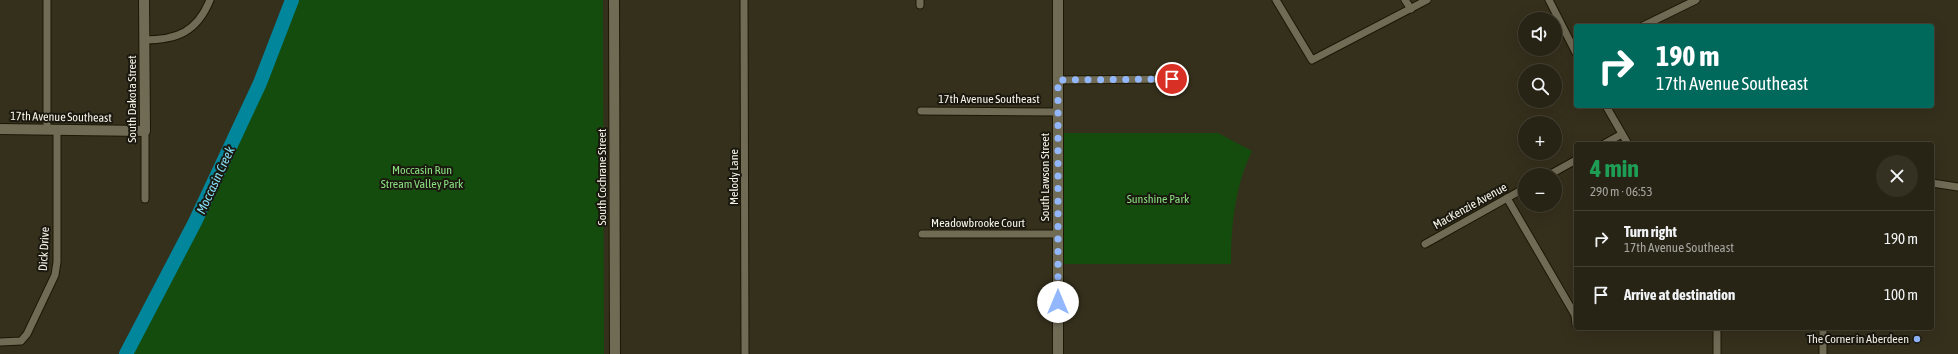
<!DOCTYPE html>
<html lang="en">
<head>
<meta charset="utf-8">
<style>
	body { margin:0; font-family:"Asap Condensed",sans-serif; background:#343022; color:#f1f3f6; height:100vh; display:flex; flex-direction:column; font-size:15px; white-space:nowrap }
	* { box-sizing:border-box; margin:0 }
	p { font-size:13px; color:#a5a4a0 }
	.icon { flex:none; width:22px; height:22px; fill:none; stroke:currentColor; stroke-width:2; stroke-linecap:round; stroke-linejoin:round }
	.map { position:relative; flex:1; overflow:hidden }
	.side { position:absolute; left:1574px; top:142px; width:360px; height:188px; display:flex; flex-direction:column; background:#282415; border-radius:4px; box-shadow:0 4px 16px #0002,0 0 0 1px #444134 }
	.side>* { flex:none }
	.guide { position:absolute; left:1574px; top:24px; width:360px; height:84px; border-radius:4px; box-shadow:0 4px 16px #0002,0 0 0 1px #444134; background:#00695c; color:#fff; overflow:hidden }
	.controls { position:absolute; left:1518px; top:12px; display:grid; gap:8px }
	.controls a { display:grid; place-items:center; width:44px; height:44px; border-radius:50%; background:#282415; box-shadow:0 4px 16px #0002,0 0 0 1px #444134; font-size:20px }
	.pin { position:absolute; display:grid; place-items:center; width:34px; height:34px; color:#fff; margin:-17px; border:2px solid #fff; border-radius:50%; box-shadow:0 1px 4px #0007 }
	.me { position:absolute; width:44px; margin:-22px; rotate:0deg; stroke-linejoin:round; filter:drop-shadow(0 0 3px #0008) }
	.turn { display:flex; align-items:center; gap:14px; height:84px; padding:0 16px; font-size:18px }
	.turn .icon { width:52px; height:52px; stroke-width:2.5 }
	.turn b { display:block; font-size:28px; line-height:34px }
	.round { display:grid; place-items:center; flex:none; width:42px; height:42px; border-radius:21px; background:#343022 }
	.headline { display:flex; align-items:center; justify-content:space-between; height:68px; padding:0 16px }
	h1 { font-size:24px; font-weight:700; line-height:30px; color:#1e9e55 }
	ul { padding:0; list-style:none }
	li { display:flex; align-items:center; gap:12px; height:56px; padding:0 16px; border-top:1px solid #444134 }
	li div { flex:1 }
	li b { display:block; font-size:15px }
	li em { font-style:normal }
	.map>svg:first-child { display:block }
</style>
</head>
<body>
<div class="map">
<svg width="1958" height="354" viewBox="0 0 1958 354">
	<rect width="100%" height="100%" fill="#35301c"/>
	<g fill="#144c0d">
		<polygon points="292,0 603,0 604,354 126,354 195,222 260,83"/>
		<path d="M1064 133H1218L1252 151C1235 186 1231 226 1231 264H1064Z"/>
	</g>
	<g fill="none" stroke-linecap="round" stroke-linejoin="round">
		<polyline stroke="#01869b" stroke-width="14" points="126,354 195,222 260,83 292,0"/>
		<defs>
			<g id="street">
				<polyline points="744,0 745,354"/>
				<polyline points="1276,0 1312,60 1427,0"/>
				<polyline points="1405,0 1411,9"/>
				<polyline points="1549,0 1576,53"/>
				<polyline points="920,5 920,0"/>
				<polyline points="1643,26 1696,0"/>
				<path d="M144 40C177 40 197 32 210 0"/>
				<polyline points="1058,80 1172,79"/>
				<polyline points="1606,106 1628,144"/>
				<polyline points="921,111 1058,112"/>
				<polyline points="47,130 47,0"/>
				<polyline points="145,131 145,199"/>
				<polyline points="1604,144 1622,134"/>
				<polyline points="1549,175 1576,160"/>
				<polyline points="1932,183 1958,187"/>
				<polyline points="1507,198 1575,315 1576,324"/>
				<polyline points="922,234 1058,234"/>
				<polyline points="1425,244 1525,188"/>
				<polyline points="1717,328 1717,354"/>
				<polyline points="1823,328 1823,354"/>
				<polyline points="0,342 21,341 27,334 55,275 57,262 57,130"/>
			</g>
			<g id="secondary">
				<polyline points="614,0 615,354"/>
				<polyline points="0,129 145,131 144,0"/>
				<polyline points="1058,354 1058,0"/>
			</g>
		</defs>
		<use href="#street" stroke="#1c1805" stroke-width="9"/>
		<use href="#secondary" stroke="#1c1805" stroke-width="12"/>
		<use href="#street" stroke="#706b55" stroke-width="7"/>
		<use href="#secondary" stroke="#706b55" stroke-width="10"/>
	</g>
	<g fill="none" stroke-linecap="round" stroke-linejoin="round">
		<polyline stroke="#93b7fd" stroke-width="7" stroke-dasharray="0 12.6" points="1058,302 1058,80 1172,79"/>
	</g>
	<circle fill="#93b7fd" stroke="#1a180f" stroke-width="1.5" cx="1917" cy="339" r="4"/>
	<g text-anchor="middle" stroke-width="4" stroke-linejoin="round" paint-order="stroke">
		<g font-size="12" fill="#f7f4e8" stroke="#1a180f">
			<text transform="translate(132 99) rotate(-90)" y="4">South Dakota Street</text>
			<text x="989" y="103">17th Avenue Southeast</text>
			<text transform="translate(61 117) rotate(1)" y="4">17th Avenue Southeast</text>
			<text transform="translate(602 177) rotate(-90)" y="4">South Cochrane Street</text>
			<text transform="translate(734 177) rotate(-90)" y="4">Melody Lane</text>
			<text transform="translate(1045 177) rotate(-90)" y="4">South Lawson Street</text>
			<text transform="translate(1470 206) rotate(-29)" y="4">MacKenzie Avenue</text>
			<text x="978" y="227">Meadowbrooke Court</text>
			<text transform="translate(44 249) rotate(-87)" y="4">Dick Drive</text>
		</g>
		<g font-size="12" fill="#89df7f" stroke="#1a180f">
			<text x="422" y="174">Moccasin Run<tspan x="422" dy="14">Stream Valley Park</tspan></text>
			<text x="1158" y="203">Sunshine Park</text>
		</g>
		<g font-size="12" fill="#f7f4e8" stroke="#1a180f" text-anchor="end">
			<text x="1909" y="343">The Corner in Aberdeen</text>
		</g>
		<g font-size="13" font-style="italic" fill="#85e1f7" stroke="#1a180f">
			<text transform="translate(215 180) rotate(-65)" y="5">Moccasin Creek</text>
		</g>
	</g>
</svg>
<div class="controls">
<a><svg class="icon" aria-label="sound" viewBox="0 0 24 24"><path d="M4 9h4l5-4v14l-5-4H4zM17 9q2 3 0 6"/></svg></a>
<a><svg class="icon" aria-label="search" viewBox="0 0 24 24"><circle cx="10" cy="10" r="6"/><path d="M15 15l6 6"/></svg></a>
<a>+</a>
<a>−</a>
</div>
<div class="pin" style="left:1172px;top:79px;background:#d93025"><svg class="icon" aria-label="arrive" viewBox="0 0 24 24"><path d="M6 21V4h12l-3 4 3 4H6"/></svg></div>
<svg class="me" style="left:1058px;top:302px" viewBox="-20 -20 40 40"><circle r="19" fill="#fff"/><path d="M0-13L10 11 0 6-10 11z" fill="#93b7fd"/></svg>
<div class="guide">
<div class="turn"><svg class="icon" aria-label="right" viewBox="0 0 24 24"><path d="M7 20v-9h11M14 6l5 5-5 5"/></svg><div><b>190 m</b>17th Avenue Southeast</div></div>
</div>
<section class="side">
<div class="headline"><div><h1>4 min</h1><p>290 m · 06:53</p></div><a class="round"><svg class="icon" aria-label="close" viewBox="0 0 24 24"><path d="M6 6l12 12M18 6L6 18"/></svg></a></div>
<ul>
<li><svg class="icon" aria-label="right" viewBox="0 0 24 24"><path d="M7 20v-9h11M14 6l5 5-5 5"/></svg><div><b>Turn right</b><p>17th Avenue Southeast</p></div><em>190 m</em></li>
<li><svg class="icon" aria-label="arrive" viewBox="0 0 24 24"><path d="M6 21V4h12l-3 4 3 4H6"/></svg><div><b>Arrive at destination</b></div><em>100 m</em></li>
</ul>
</section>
</div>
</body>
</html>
